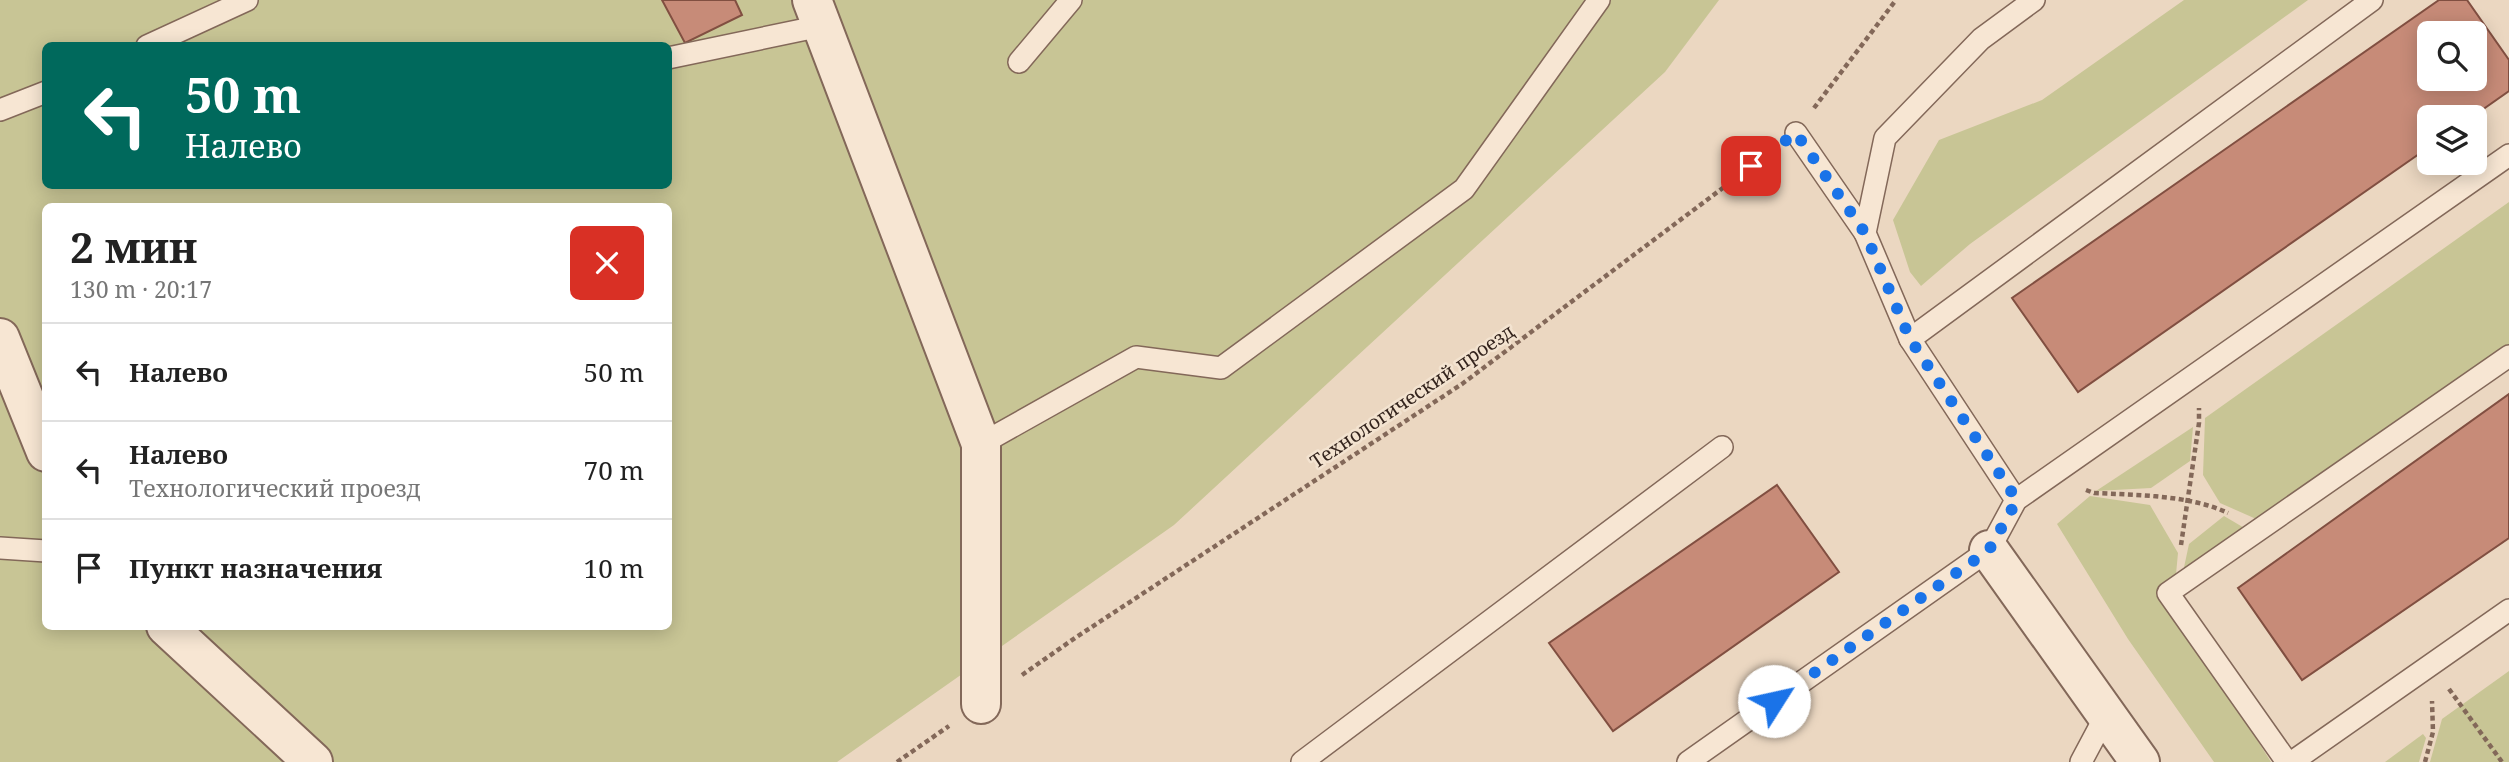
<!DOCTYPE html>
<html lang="ru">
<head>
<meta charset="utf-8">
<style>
	body { margin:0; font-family:"Noto Serif",serif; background:#f2f2f2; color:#222; height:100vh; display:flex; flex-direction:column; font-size:26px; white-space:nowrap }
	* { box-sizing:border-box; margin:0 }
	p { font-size:23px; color:#767676 }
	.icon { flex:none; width:38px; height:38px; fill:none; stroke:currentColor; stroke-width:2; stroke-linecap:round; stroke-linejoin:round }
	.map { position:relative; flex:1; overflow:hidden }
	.side { position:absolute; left:42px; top:203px; width:630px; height:427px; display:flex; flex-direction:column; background:#fff; border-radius:10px; box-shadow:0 4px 18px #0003 }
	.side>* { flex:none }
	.top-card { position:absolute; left:42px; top:42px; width:630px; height:147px; border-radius:10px; box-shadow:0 4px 18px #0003; background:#00695c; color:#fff; overflow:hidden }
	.controls { position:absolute; left:2417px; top:21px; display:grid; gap:14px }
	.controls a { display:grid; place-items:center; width:70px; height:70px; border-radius:10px; background:#fff; box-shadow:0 4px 18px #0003; font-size:35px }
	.pin { position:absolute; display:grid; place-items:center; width:60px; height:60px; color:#fff; margin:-30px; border-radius:14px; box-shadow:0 4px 10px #0006 }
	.me { position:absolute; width:77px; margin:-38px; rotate:55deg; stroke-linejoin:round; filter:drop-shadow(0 0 5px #0008) }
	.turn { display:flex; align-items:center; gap:24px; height:147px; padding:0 28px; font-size:32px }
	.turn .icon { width:91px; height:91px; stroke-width:2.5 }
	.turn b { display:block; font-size:49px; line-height:60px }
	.round { display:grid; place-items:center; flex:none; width:74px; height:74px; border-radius:10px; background:#f2f2f2 }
	.overview { display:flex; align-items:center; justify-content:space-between; height:119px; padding:0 28px }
	h1 { font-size:42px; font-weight:700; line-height:52px }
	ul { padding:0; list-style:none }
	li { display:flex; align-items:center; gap:21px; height:98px; padding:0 28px; border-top:2px solid #e0e0e0 }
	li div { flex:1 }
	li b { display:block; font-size:26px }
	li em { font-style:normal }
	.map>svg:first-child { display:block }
</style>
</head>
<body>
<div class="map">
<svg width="2509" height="762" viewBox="0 0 2509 762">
	<rect width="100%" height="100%" fill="#ebd7c1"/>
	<g fill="#c8c595" fill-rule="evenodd">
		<path d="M0 0H1719L1665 72 1174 525 837 762H0ZM46 46H668V186H46ZM46 206H668V626H46Z"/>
		<polygon points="2184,0 2308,0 1970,244 1921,286 1910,272 1893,220 1939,140 2042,100"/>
		<polygon points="2509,202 2509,350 2263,522 2220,503 2203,475 2205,418"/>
		<polygon points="2193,427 2190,461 2151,488 2096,491"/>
		<polygon points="2090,496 2150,505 2178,553 2173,606 2271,762 2214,762 2128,639 2057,524"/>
		<polygon points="2224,516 2263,539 2177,600 2189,544"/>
		<polygon points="2509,671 2509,762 2430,762 2442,719"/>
		<polygon points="2423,734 2426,738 2419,762 2385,762"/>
	</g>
	<g fill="#c78b78" stroke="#814f41" stroke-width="2" fill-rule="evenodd">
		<polygon points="662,0 735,0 742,15 685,43"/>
		<path d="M2439 0H2467L2509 60V91L2472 117H2429V147L2078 392 2012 298ZM2429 33H2474V79H2429Z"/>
		<polygon points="2509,394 2509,538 2302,680 2238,588"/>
		<polygon points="1777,485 1839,572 1613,731 1549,643"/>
	</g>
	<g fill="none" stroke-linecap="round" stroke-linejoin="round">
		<defs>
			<g id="lane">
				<polyline points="147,46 247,0"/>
				<polyline points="668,58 821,26"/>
				<polyline points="1019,62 1071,0"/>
				<polyline points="0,110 46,92"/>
				<polyline points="1796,133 1865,233"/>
				<polyline points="1910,339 2372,0"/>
				<polyline points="981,444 1136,357 1221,368 1464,189 1599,0"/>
				<polyline points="2016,500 1910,339 1865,233 1885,138 1981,39 2034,0"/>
				<polyline points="0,548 46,551"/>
				<polyline points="1302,762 1722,447"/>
				<polyline points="1688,762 1989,550 2016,500 2509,155"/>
				<polyline points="2081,762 2106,715"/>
				<polyline points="2287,762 2168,593 2509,356"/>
				<polyline points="2292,762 2509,610"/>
			</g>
			<g id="street">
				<polyline points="812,0 981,444 981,704"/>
				<polyline points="0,338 46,452"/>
				<polyline points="1989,550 2140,762"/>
				<polyline points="166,626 313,762"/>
			</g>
		</defs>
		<use href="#lane" stroke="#836859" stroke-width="24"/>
		<use href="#street" stroke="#836859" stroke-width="42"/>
		<g stroke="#836859" stroke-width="4.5" stroke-dasharray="5 3.5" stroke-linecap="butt">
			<polyline points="1814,108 1896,0"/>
			<path d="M2086 490 2094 493C2136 495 2190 495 2228 513"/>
			<polyline points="2181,545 2199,423 2199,408"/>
			<polyline points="1022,675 1075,638 1462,384 1772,151"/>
			<polyline points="2449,689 2502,762"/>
			<polyline points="897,762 949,726"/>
			<polyline points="2425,762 2433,732 2432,701"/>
		</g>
		<use href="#lane" stroke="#f7e6d3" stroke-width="21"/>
		<use href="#street" stroke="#f7e6d3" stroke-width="38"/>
	</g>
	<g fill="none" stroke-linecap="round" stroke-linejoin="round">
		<polyline stroke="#1a73e8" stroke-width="12" stroke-dasharray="0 21.6" points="1751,166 1796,133 1865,233 1910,339 2017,500 1989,550 1774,701"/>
	</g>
	<g text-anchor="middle" stroke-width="5" stroke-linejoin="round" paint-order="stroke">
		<g font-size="19" fill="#34241d" stroke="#f3e3d0">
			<text transform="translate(1412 396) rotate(-34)" y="7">Технологический проезд</text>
		</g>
	</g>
</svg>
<div class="controls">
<a><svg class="icon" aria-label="search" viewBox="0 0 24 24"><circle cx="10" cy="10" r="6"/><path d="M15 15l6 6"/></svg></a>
<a><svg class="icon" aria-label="layers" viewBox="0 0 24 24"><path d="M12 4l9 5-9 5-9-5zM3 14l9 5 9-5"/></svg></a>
</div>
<div class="pin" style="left:1751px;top:166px;background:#d93025"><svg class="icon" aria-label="arrive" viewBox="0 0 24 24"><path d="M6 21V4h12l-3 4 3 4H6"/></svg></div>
<svg class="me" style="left:1774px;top:701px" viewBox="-20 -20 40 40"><circle r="19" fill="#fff"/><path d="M0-13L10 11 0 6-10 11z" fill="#1a73e8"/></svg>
<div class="top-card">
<div class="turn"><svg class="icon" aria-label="left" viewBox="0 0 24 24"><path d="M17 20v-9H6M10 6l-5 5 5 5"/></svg><div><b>50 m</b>Налево</div></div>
</div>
<section class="side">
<div class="overview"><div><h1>2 мин</h1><p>130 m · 20:17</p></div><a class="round" style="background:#d93025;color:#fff"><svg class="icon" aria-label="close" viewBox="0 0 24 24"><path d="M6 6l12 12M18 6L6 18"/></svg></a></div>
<ul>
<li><svg class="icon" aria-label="left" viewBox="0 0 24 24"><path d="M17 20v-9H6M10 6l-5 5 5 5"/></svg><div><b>Налево</b></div><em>50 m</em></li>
<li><svg class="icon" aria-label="left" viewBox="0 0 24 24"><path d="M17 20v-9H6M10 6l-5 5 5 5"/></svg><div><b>Налево</b><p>Технологический проезд</p></div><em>70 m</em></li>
<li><svg class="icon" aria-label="arrive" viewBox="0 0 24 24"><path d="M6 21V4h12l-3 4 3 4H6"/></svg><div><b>Пункт назначения</b></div><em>10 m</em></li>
</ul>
</section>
</div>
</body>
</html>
